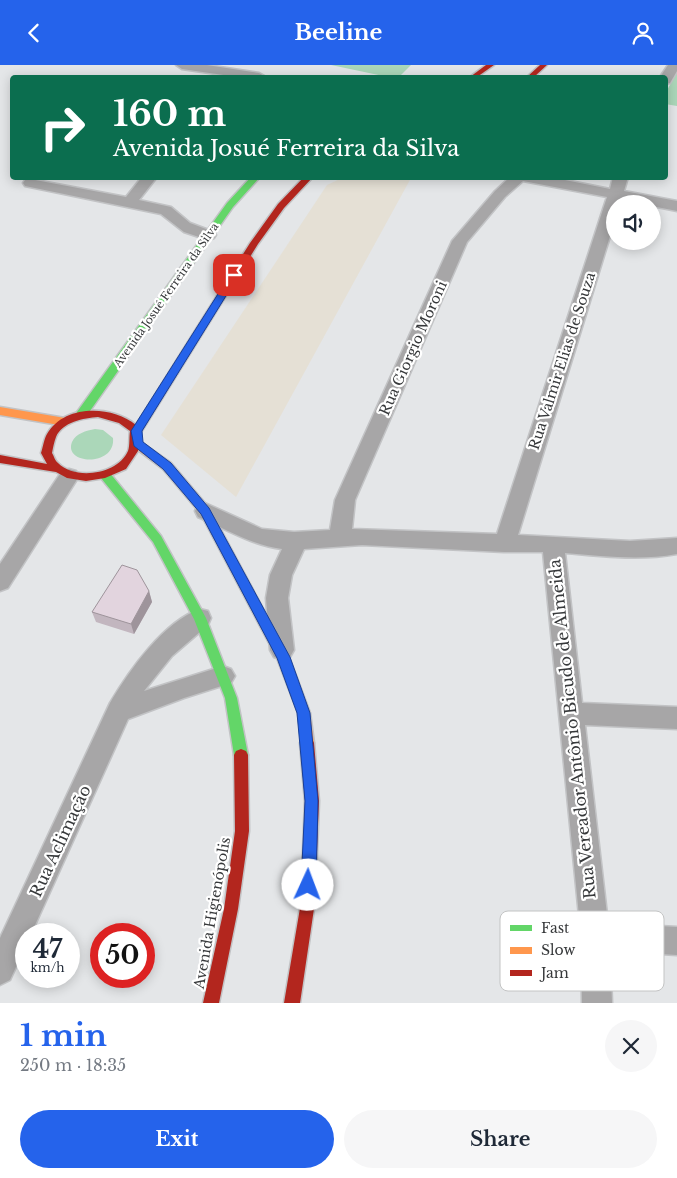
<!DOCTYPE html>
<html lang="en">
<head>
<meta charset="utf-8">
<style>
	body { margin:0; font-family:"Libre Baskerville",serif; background:#f6f6f7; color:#1f2937; height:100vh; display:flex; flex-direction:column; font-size:19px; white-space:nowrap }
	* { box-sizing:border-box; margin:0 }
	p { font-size:16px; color:#747a83 }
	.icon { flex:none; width:28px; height:28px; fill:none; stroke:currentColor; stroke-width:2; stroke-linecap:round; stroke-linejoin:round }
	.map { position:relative; height:938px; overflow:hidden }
	.details { display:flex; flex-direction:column; background:#fff; flex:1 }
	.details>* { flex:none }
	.guide { position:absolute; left:10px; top:10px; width:658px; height:105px; border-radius:5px; box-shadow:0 2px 12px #0003; background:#0b6e4f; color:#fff; overflow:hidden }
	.controls { position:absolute; left:606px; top:130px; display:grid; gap:10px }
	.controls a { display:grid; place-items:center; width:55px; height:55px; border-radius:50%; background:#fff; box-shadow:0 2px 12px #0003; font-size:25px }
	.speed { position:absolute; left:15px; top:858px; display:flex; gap:10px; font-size:25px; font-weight:700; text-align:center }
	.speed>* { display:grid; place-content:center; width:65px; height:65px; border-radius:50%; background:#fff; box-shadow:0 2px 12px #0003; line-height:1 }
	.speed small { font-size:12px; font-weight:400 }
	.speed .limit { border:8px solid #d22; background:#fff; color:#111 }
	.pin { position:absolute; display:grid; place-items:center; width:42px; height:42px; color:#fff; margin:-21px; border-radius:10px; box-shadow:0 2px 8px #0006 }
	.me { position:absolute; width:55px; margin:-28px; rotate:2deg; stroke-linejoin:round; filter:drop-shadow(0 0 4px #0008) }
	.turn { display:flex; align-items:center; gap:18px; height:105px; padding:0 20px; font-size:22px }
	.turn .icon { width:65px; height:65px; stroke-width:2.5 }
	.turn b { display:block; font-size:35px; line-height:42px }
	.round { display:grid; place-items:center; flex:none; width:52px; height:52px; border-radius:26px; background:#f6f6f7 }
	.headline { display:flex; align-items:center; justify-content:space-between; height:85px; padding:0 20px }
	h1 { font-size:30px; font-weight:700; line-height:38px; color:#2563eb }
	.cta { display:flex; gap:10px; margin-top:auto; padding:10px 20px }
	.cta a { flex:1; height:58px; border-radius:30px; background:#2563eb; color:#fff; font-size:20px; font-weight:700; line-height:58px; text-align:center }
	.cta a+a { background:#f6f6f7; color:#1f2937 }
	header { display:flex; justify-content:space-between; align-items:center; height:65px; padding:0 20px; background:#2563eb; color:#fff; font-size:22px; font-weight:700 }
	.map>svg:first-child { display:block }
</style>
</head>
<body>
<header><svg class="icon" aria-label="back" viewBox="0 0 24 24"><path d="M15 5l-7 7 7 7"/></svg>Beeline<svg class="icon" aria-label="person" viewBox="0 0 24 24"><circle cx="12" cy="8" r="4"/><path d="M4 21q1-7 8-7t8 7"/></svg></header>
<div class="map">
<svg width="677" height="938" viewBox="0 0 677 938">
	<rect width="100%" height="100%" fill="#e4e6e8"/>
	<polygon fill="#e5e0d5" points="342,113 411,113 236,432 161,370 327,120"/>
	<g fill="#abd7b9">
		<polygon points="331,0 411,0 399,12 388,12"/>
		<polygon points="677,7 677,41 665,39 665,29"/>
		<path d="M95 364 103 365 113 373C116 402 63 400 72 377 76 368 86 366 95 364Z"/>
	</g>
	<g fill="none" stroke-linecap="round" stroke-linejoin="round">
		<defs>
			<g id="street">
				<polygon points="176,0 207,0 259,8 266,12 237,12 182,4"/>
				<polygon points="668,0 677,0 677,6 670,18 665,19 665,12 660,12"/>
				<polygon points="142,112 157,112 139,135 171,142 190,158 214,167 216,170 214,173 208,175 184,167 161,149 30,122 25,121 23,118 25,115 30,114 126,132"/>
				<path d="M510 112H550L610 124 613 112H628L624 126 677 136V146L652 141V139L621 135 620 139H615V155L518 470 630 476 677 473V489C639 496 603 491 565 488L582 638 677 642V664L585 660 608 858 677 862V890L610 886 612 938H582L581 871 543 487H504L362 480 304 484 292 510 288 533 294 585 290 592 282 595 274 592 270 585 266 533 270 510 282 484C251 480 226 464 198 452L195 446 198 440 205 438 262 464 294 467 330 465 335 435 452 176 495 126ZM523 116 607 132 497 469 352 464 355 435 467 177 505 132Z"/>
				<polygon points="69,404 76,406 79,411 76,416 8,523 0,526 0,499 62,406"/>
				<path d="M200 544 208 546 211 553 208 560 172 591 144 626 223 601 231 604 235 611 231 618 184 633 128 654 31 869H26V880L10 915 0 920V873L110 638C129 606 164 556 200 544Z"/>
			</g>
			<g id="fast">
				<polygon points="251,112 260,112 233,142 85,353 77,353 76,350 77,347 227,138"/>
				<polygon points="105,406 109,407 161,471 206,553 237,633 248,690 246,694 241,696 236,694 234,690 225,633 194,554 153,477 101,413 100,410"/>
			</g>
			<g id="slow">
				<polygon points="0,342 65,353 70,357 65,361 0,350"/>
				<polygon points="138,375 171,398 209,443 289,592 310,648 314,678 312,682 307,684 302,682 298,648 277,593 201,449 163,404 134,382 133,379"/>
			</g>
			<g id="jam">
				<polygon points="486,0 494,0 477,12 470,12"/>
				<polygon points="540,0 547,0 534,12 527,12"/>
				<path d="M304 112H313L284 143 258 179 140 369 138 386 126 404 105 413 86 416 67 413 56 407 0 398V390L47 399 41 388C43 382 44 374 47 369 64 339 112 340 136 360L250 178 278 139ZM98 352 119 358 130 366C129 372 130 381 128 386 118 409 76 416 58 398 55 396 54 391 52 388 53 383 54 377 56 372 62 357 84 353 98 352Z"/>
				<polygon points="307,672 312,674 314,678 319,736 315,837 300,938 284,938 301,837 305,736 300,678 302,674"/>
				<polygon points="241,684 246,686 248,690 249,766 238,844 219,938 203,938 224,844 235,766 234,690 236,686"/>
			</g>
		</defs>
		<use href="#street" stroke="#c2c3c5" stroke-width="3"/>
		<use href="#fast" stroke="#c2c3c5" stroke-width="3"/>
		<use href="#slow" stroke="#c2c3c5" stroke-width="3"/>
		<use href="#jam" stroke="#c2c3c5" stroke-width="3"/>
		<use href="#street" fill="#a7a6a7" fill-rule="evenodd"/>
		<use href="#fast" fill="#63d668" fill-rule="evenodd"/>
		<use href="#slow" fill="#ff974d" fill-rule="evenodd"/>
		<use href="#jam" fill="#b3261e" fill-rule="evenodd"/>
	</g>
	<polygon fill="#c2b6bf" points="149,526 152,537 134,569 96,557 92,547"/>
	<polygon fill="#9e949b" points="149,526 152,537 134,569 131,559"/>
	<polygon fill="#e2d4de" stroke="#9e949b" points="122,500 137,505 149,526 131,559 92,547"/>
	<polygon fill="#2563eb" stroke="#184099" points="234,207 239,210 142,366 143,377 171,398 209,443 290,592 310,648 318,736 316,820 314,825 308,827 303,825 301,820 305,736 297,648 277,593 201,449 163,404 134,381 131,366 230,210"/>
	<g text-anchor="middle" stroke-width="4.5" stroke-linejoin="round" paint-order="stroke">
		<g font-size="11" fill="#37393b" stroke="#fff">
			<text transform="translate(166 230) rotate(-55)" y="4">Avenida Josué Ferreira da Silva</text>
		</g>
		<g font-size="14" fill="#37393b" stroke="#fff">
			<text transform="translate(413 283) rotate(-66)" y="5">Rua Giorgio Moroni</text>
			<text transform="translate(562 296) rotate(-72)" y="5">Rua Valmir Elias de Souza</text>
			<text transform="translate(212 848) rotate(-80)" y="5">Avenida Higienópolis</text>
		</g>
		<g font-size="16" fill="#37393b" stroke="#fff">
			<text transform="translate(572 664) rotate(-96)" y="6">Rua Vereador Antônio Bicudo de Almeida</text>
			<text transform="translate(60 776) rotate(-65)" y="6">Rua Aclimação</text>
		</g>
	</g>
	<rect x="500" y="846" width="164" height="80" rx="8" fill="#fff" stroke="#c3c4c4" stroke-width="1"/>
	<rect x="510" y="860" width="22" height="6" fill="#63d668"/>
	<rect x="510" y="882" width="22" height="7" fill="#ff974d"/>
	<rect x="510" y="905" width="22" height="6" fill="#b3261e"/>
	<g font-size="14" fill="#37393b">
		<text x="541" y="868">Fast</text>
		<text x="541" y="890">Slow</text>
		<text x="541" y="913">Jam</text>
	</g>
</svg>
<div class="controls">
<a><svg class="icon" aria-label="sound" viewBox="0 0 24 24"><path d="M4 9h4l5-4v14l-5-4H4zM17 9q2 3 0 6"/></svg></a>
</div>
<div class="speed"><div>47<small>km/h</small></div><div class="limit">50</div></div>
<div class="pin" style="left:234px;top:210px;background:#d93025"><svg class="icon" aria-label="arrive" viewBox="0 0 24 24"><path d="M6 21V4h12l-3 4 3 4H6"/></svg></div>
<svg class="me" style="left:308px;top:820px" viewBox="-20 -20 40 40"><circle r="19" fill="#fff"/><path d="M0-13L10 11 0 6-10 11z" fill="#2563eb"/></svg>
<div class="guide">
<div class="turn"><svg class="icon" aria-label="right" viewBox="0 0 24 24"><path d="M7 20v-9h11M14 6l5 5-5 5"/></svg><div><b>160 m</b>Avenida Josué Ferreira da Silva</div></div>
</div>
</div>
<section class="details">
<div class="headline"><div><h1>1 min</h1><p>250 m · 18:35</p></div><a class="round"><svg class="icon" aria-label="close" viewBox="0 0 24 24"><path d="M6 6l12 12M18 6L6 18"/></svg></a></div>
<div class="cta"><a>Exit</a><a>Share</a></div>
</section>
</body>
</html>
